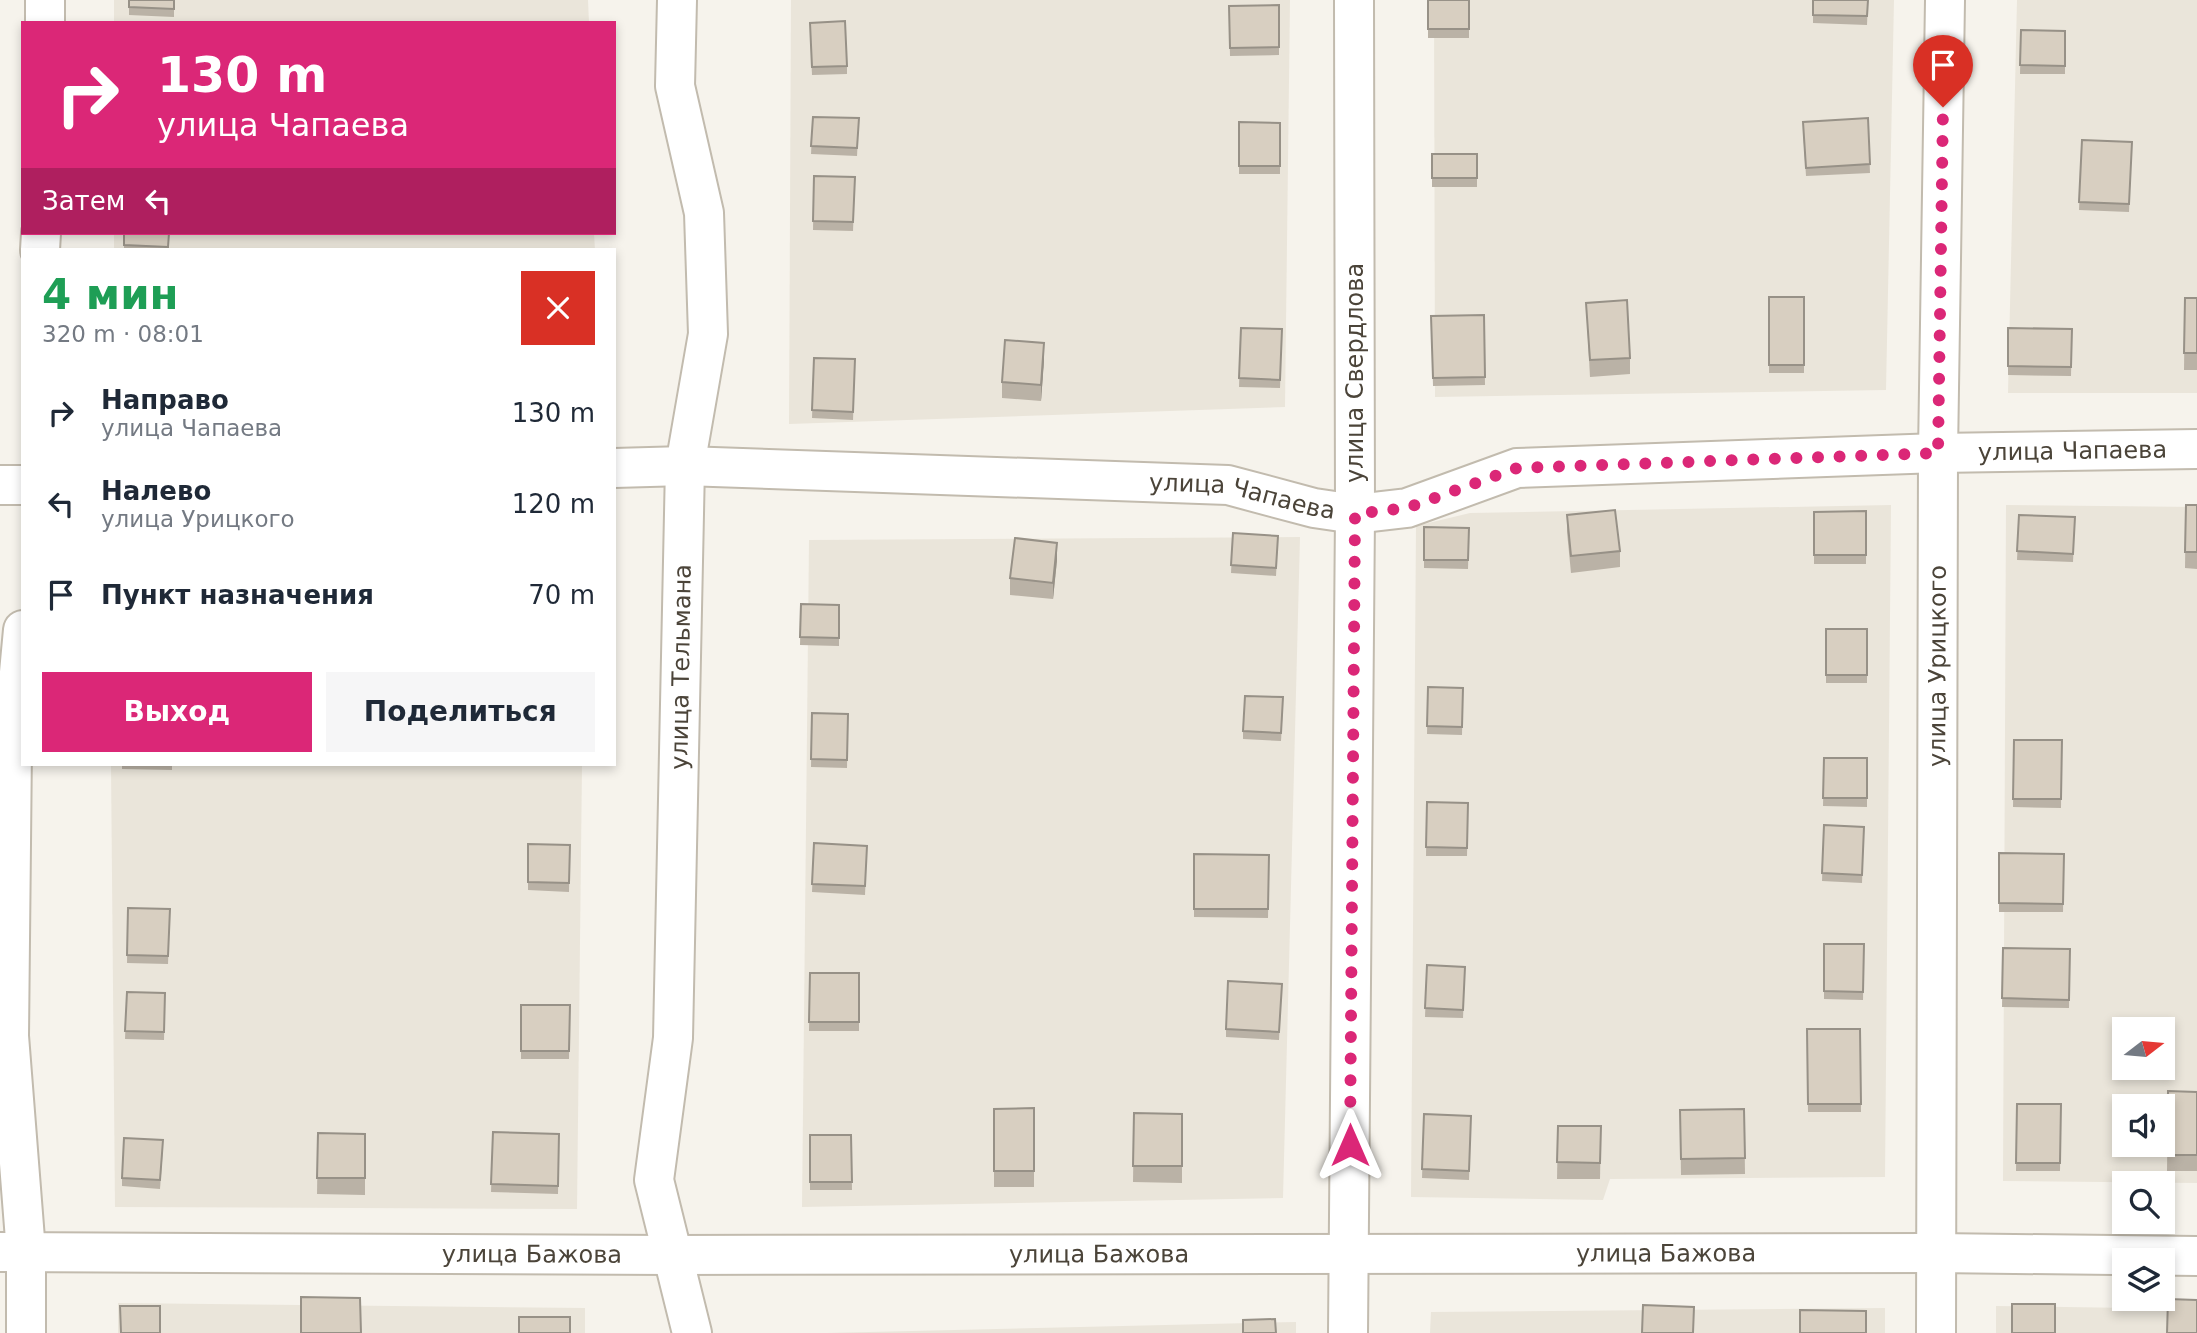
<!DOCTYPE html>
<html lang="ru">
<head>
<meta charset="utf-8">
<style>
	body { margin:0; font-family:"DejaVu Sans",sans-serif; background:#f6f6f7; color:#1f2937; height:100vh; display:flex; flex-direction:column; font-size:26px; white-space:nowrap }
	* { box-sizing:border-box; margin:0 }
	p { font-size:23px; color:#747a83 }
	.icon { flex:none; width:38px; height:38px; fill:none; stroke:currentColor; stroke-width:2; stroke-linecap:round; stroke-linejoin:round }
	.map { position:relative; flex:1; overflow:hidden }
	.side { position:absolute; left:21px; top:248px; width:595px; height:518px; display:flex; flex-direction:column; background:#fff; border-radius:0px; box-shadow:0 4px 10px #0003 }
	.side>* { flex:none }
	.top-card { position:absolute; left:21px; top:21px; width:595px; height:214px; border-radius:0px; box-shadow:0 4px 10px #0003; background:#db2777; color:#fff; overflow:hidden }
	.needle { width:46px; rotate:74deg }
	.fabs { position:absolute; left:2112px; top:1017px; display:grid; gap:14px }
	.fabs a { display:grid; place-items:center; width:63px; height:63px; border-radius:0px; background:#fff; box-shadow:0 4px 10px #0003; font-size:35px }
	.pin { position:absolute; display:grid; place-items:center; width:60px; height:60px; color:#fff; margin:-72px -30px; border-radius:50% 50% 50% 0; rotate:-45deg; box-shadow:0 0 7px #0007 }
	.pin .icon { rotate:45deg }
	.me { position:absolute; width:77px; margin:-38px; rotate:0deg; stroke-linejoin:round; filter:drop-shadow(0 0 5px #0008) }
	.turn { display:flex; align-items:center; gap:24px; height:147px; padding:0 21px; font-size:32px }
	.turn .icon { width:91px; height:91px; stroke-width:2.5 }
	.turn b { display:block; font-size:49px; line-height:60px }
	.then { display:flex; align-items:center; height:66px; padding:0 21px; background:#0003; gap:14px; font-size:26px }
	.round { display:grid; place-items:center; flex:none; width:74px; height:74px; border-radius:0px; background:#f6f6f7 }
	.summary { display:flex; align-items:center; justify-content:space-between; height:119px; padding:0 21px }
	h1 { font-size:42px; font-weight:600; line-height:52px; color:#1e9e55 }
	.primary-button { display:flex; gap:14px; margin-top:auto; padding:14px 21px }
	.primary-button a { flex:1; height:80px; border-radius:0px; background:#db2777; color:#fff; font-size:28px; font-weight:600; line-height:80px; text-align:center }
	.primary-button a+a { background:#f6f6f7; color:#1f2937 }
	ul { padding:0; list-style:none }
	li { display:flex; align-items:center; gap:21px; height:91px; padding:0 21px }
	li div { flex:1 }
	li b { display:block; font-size:26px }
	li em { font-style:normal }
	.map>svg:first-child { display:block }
</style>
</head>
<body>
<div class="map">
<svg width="2197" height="1333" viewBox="0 0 2197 1333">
	<rect width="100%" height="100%" fill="#f6f3ec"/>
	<g fill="#eae5da" fill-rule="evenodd">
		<polygon points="114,0 588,0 589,23 114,23"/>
		<polygon points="791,0 1290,0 1285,407 789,424"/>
		<polygon points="1434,0 1894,0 1886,390 1435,397"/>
		<polygon points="2017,0 2197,0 2197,393 2008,393"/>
		<polygon points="114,233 594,233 595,250 114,250"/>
		<polygon points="1891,505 1885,1177 1610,1179 1603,1200 1411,1197 1416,526 1470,513"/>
		<path d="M2006 505 2197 507V1183L2003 1181ZM2124 1029H2163V1068H2124ZM2124 1106H2163V1144H2124Z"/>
		<polygon points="1300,537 1283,1198 802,1207 809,540"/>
		<polygon points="111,765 582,765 577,1209 115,1207"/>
		<polygon points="118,1303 585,1308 585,1333 118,1333"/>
		<polygon points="1996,1306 2197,1309 2197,1333 1996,1333"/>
		<polygon points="1885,1308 1885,1333 1430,1333 1431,1312"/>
		<polygon points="1296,1322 1296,1333 827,1333"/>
	</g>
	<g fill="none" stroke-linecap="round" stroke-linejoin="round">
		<defs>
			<g id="minor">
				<polyline points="677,0 675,86 704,213 708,334 685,466 673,1038 654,1180 692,1333"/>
				<polyline points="45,23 45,0"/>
				<polyline points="40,250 41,233"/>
				<path id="s1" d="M614 468 685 466 1228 485 1314 508 1355 514 1407 508 1517 468 1938 453 2197 449"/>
				<polyline points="0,485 23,485"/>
				<polyline points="23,630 12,747 9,1036 26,1252 26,1333"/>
				<path id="s2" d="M0 1252 672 1255 1936 1253 2197 1256"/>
				<polyline points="1348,1333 1355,514 1354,0"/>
				<path id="s3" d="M1936 1333 1938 453 1945 0"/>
			</g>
		</defs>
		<use href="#minor" stroke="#c2bbae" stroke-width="42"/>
		<use href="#minor" stroke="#fff" stroke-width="38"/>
	</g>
	<g fill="#bab2a6">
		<polygon points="129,0 174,0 174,17 129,15"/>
		<rect x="1428" y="0" width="41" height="38"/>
		<polygon points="1813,0 1868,0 1867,25 1813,23"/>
		<polygon points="1279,5 1279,55 1230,56 1229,6"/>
		<polygon points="2021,30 2065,31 2065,74 2020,74"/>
		<polygon points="810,31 847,66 847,74 812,75"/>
		<polygon points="813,117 859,118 857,156 811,154"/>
		<polygon points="1868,118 1870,173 1806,176 1803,131"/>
		<polygon points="1239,122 1280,123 1280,174 1239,174"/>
		<polygon points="2082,140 2132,142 2129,212 2079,210"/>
		<rect x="1432" y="154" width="45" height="33"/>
		<polygon points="814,176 855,177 853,231 813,230"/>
		<polygon points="124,233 169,233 168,250 124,250"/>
		<rect x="1769" y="297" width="35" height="76"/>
		<polygon points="2185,298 2197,298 2197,370 2184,370"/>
		<polygon points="1586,303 1630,358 1630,374 1590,377"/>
		<polygon points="1484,315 1485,385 1433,386 1431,316"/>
		<polygon points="1241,328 1282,329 1280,388 1239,387"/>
		<polygon points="2008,328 2072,329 2071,376 2008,375"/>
		<polygon points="814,358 855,359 853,420 812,418"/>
		<polygon points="1044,360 1041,401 1002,398 1002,382"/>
		<polygon points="2186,505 2197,505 2197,569 2185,568"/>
		<polygon points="1866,511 1866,564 1814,564 1814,512"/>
		<polygon points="1567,515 1620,551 1620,567 1571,573 1567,532"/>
		<polygon points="2019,515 2075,517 2073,562 2017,560"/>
		<polygon points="1424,527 1469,528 1468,569 1424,568"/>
		<polygon points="1233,533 1278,536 1276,576 1231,573"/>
		<polygon points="1057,560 1053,599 1010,595 1010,578"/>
		<polygon points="801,604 839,605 839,646 800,645"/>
		<rect x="1826" y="629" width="41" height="54"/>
		<polygon points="1428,687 1463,688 1462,735 1427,734"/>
		<polygon points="1283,705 1281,741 1243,739 1243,731"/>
		<polygon points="812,713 848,714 847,768 811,767"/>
		<polygon points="2014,740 2062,740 2061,808 2013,807"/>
		<polygon points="1824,758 1867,758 1867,807 1823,806"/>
		<polygon points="122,765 172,765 172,770 122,769"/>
		<polygon points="1427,802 1468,803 1467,856 1426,856"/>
		<polygon points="1824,825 1864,827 1862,883 1822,881"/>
		<polygon points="814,843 867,846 865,895 812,892"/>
		<polygon points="528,844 570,845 569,892 528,890"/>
		<polygon points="1999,853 2064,854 2063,912 1999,912"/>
		<polygon points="1194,854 1269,855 1268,918 1194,917"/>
		<polygon points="128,908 170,909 168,964 127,963"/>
		<polygon points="1824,944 1864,944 1863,1000 1824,999"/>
		<polygon points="2003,948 2070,949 2069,1008 2002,1007"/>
		<polygon points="1427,965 1465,967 1463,1018 1425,1017"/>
		<polygon points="810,973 859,973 859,1031 809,1031"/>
		<polygon points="1282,984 1279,1040 1226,1037 1226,1029"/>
		<polygon points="127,992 165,993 164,1040 125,1039"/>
		<polygon points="521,1005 570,1005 569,1059 521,1059"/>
		<polygon points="1807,1029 1860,1029 1861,1112 1808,1112"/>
		<polygon points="2168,1091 2197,1092 2197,1171 2167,1171"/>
		<polygon points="2017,1104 2061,1104 2060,1171 2016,1171"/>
		<polygon points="1034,1108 1034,1187 994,1187 994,1109"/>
		<polygon points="1744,1109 1745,1174 1681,1175 1680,1110"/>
		<polygon points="1134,1113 1182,1114 1182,1183 1133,1182"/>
		<polygon points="1424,1114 1471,1116 1469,1180 1422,1178"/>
		<polygon points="1558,1126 1601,1126 1600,1179 1557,1179"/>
		<polygon points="493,1132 559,1134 558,1194 491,1192"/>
		<polygon points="318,1133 365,1134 365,1195 317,1194"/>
		<polygon points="810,1135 851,1135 852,1190 810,1190"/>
		<polygon points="163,1148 160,1189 122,1186 122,1178"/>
	</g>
	<g fill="#979187">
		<polygon points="1044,343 1044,360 1041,401 1041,385"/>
		<polygon points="1057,543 1057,560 1053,599 1053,583"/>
	</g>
	<g fill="#d8cfc1" stroke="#979187" stroke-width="2">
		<polygon points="129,0 174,0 174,9 129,7"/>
		<rect x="1428" y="0" width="41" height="29"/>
		<polygon points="1813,0 1868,0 1867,16 1813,15"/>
		<polygon points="1279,5 1279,47 1230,48 1229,6"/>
		<polygon points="845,21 847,66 812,67 810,23"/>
		<polygon points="2021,30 2065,31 2065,66 2020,65"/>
		<polygon points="813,117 859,118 857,148 811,146"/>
		<polygon points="1868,118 1870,164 1806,168 1803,122"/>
		<polygon points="1239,122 1280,123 1280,166 1239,166"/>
		<polygon points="2082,140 2132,142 2129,204 2079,202"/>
		<rect x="1432" y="154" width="45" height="24"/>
		<polygon points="814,176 855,177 853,222 813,221"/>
		<polygon points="124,233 169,233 168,247 124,245"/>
		<rect x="1769" y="297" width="35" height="68"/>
		<polygon points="2185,298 2197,298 2197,353 2184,353"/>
		<polygon points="1627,300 1630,358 1590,360 1586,303"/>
		<polygon points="1484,315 1485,377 1433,378 1431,316"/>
		<polygon points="1241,328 1282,329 1280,380 1239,378"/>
		<polygon points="2008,328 2072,329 2071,367 2008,366"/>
		<polygon points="1005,340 1044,343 1041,385 1002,382"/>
		<polygon points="814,358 855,359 853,412 812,410"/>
		<polygon points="2186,505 2197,505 2197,552 2185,552"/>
		<polygon points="1615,510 1620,551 1571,556 1567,515"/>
		<polygon points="1866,511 1866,555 1814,555 1814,512"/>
		<polygon points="2019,515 2075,517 2073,554 2017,551"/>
		<polygon points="1424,527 1469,528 1468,560 1424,560"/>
		<polygon points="1233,533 1278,536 1276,568 1231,565"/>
		<polygon points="1015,538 1057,543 1053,583 1010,578"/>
		<polygon points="801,604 839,605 839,638 800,637"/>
		<rect x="1826" y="629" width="41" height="46"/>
		<polygon points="1428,687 1463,688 1462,727 1427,726"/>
		<polygon points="1245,696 1283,697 1281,733 1243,731"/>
		<polygon points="812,713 848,714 847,760 811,759"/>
		<polygon points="2014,740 2062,740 2061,799 2013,799"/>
		<polygon points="1824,758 1867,758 1867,798 1823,798"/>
		<polygon points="1427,802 1468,803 1467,848 1426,847"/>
		<polygon points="1824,825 1864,827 1862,875 1822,873"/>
		<polygon points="814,843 867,846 865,886 812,884"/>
		<polygon points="528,844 570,845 569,883 528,882"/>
		<polygon points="1999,853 2064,854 2063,904 1999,903"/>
		<polygon points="1194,854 1269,855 1268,909 1194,909"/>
		<polygon points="128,908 170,909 168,956 127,955"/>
		<polygon points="1824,944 1864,944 1863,992 1824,991"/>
		<polygon points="2003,948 2070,949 2069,1000 2002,998"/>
		<polygon points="1427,965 1465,967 1463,1010 1425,1008"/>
		<polygon points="810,973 859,973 859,1022 809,1022"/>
		<polygon points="1228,981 1282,984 1279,1032 1226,1029"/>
		<polygon points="127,992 165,993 164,1032 125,1031"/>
		<polygon points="521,1005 570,1005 569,1051 521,1051"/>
		<polygon points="1807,1029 1860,1029 1861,1104 1808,1104"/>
		<polygon points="2168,1091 2197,1092 2197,1155 2167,1155"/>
		<polygon points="2017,1104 2061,1104 2060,1163 2016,1163"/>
		<polygon points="1034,1108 1034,1171 994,1171 994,1109"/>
		<polygon points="1744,1109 1745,1158 1681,1159 1680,1110"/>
		<polygon points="1134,1113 1182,1114 1182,1166 1133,1166"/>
		<polygon points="1424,1114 1471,1116 1469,1171 1422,1169"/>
		<polygon points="1558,1126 1601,1126 1600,1163 1557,1162"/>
		<polygon points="493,1132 559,1134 558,1186 491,1184"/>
		<polygon points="318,1133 365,1134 365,1178 317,1178"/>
		<polygon points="810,1135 851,1135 852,1182 810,1182"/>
		<polygon points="124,1138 163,1140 160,1180 122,1178"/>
		<polygon points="301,1297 360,1298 361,1333 301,1333"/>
		<polygon points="2168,1299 2197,1300 2197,1333 2167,1333"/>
		<rect x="2012" y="1304" width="43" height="29"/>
		<polygon points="1643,1305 1694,1307 1693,1333 1642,1333"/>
		<polygon points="120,1306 160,1306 160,1333 121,1333"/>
		<polygon points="1800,1310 1866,1311 1866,1333 1800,1333"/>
		<rect x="519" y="1317" width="51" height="16"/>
		<polygon points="1275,1319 1276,1333 1243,1333 1243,1320"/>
	</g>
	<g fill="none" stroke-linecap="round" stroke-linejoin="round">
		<polyline stroke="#db2777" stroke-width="12" stroke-dasharray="0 21.6" points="1350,1145 1355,514 1407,508 1517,468 1938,453 1943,107"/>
	</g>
	<g text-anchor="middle" stroke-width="7" stroke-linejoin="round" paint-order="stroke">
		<g font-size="24" fill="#4b4439" stroke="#fff">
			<text transform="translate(1355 373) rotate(-90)" y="8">улица Свердлова</text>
			<text dy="8" stroke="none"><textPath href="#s1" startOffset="1470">улица Чапаева</textPath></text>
			<text dy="8" stroke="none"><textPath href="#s1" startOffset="630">улица Чапаева</textPath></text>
			<text dy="8" stroke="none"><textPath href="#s3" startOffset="667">улица Урицкого</textPath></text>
			<text transform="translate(681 667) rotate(-89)" y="8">улица Тельмана</text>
			<text dy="8" stroke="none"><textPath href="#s2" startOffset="1666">улица Бажова</textPath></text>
			<text dy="8" stroke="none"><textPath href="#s2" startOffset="532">улица Бажова</textPath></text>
			<text dy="8" stroke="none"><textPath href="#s2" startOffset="1099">улица Бажова</textPath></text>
		</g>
	</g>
</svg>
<div class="fabs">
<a><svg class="needle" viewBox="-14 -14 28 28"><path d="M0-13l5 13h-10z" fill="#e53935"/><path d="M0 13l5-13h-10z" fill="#747a83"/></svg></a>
<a><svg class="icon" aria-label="sound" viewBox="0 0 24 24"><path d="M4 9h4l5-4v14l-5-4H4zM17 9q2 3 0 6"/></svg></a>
<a><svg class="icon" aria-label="search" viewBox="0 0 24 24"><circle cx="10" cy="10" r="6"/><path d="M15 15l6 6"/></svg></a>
<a><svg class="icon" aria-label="layers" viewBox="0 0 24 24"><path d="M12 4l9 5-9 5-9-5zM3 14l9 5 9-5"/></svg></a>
</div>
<div class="pin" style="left:1943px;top:107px;background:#d93025"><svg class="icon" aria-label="arrive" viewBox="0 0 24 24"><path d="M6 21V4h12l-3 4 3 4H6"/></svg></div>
<svg class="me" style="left:1350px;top:1145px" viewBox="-20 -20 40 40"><path d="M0-17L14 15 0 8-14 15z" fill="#db2777" stroke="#fff" stroke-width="4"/></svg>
<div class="top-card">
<div class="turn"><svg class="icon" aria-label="right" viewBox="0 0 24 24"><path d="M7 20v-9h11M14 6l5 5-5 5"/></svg><div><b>130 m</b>улица Чапаева</div></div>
<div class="then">Затем<svg class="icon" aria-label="left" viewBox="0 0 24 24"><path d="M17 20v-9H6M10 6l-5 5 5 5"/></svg></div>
</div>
<section class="side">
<div class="summary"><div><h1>4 мин</h1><p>320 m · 08:01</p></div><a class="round" style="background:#d93025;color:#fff"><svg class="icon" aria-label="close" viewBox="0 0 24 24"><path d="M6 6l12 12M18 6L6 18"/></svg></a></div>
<ul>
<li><svg class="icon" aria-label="right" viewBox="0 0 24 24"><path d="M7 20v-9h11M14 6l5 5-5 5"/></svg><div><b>Направо</b><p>улица Чапаева</p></div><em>130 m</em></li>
<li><svg class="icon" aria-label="left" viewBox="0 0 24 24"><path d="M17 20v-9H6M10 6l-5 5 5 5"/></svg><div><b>Налево</b><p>улица Урицкого</p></div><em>120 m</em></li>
<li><svg class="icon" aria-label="arrive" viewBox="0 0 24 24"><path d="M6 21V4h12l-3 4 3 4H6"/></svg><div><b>Пункт назначения</b></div><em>70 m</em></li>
</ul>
<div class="primary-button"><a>Выход</a><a>Поделиться</a></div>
</section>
</div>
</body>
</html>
